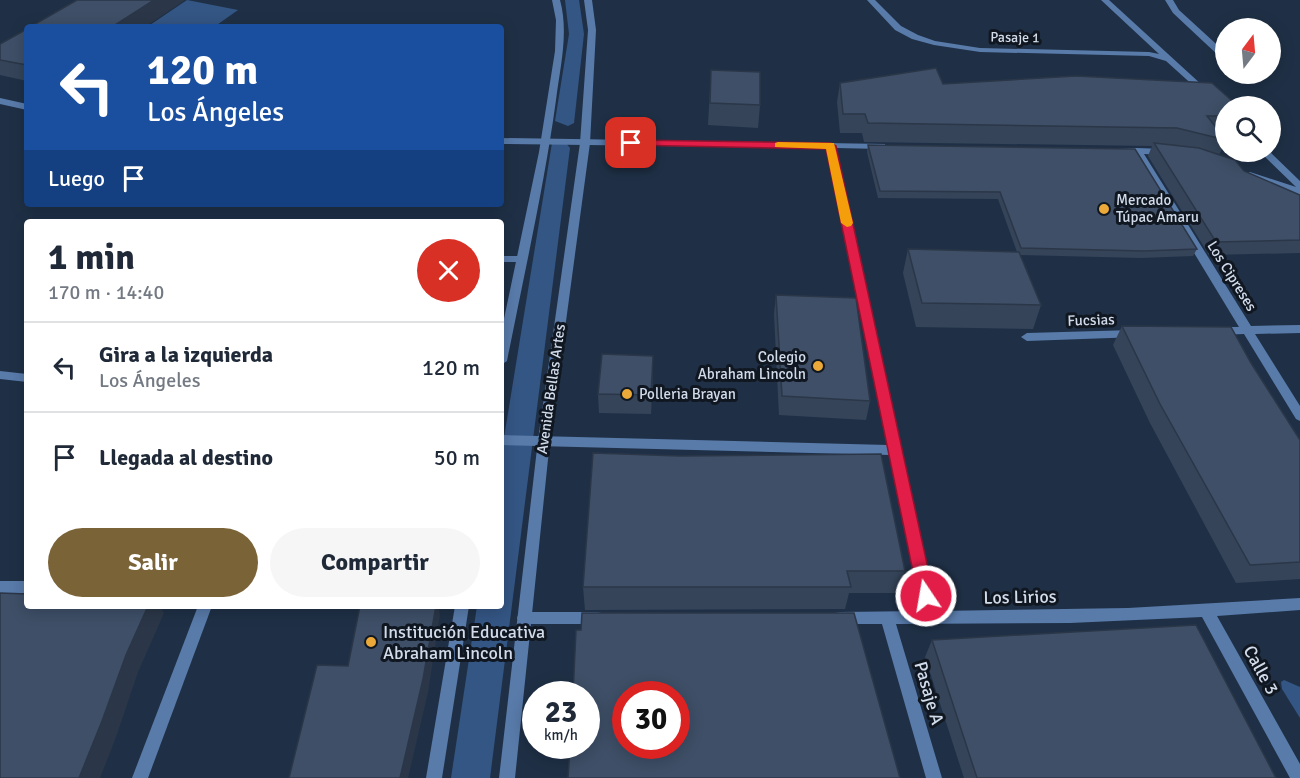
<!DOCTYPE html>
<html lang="es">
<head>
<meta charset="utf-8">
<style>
	body { margin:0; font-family:Signika,sans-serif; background:#f6f6f7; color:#1f2937; height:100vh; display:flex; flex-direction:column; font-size:22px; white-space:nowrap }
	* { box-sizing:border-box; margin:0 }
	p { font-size:20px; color:#747a83 }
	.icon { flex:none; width:33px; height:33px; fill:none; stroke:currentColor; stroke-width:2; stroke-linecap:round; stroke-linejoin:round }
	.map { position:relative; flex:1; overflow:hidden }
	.details { position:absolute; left:24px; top:219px; width:480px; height:390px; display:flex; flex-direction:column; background:#fff; border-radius:6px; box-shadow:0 3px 15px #0003 }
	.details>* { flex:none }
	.hud { position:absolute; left:24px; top:24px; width:480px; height:183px; border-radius:6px; box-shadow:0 3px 15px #0003; background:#1a4fa0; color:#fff; overflow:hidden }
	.needle { width:39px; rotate:16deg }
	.fabs { position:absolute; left:1215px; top:18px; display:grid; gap:12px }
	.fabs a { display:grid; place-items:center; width:66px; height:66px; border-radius:50%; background:#fff; box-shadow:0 3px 15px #0003; font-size:30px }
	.speed { position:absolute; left:522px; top:681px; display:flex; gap:12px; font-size:30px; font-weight:700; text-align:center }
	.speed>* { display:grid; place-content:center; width:78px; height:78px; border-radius:50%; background:#fff; box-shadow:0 3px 15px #0003; line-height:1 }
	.speed small { font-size:15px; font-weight:400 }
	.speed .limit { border:9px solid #d22; background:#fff; color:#111 }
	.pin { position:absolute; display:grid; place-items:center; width:51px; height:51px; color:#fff; margin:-26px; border-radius:12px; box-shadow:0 3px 9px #0006 }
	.me { position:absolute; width:66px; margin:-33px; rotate:348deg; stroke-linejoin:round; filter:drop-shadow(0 0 4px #0008) }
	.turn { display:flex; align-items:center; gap:21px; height:126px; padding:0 24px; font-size:27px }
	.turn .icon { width:78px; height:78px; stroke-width:2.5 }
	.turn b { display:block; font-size:42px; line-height:51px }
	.then { display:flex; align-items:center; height:57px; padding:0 24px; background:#0003; gap:12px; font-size:22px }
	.round { display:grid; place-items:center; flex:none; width:63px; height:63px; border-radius:32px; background:#f6f6f7 }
	.summary { display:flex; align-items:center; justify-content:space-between; height:102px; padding:0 24px }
	h1 { font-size:36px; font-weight:700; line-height:45px }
	.action { display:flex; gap:12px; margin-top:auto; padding:12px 24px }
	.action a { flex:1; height:69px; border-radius:36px; background:#7b6338; color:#fff; font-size:24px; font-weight:700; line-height:69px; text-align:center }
	.action a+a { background:#f6f6f7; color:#1f2937 }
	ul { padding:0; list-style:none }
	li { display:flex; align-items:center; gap:18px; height:90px; padding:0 24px; border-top:2px solid #e0e1e3 }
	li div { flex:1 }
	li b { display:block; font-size:22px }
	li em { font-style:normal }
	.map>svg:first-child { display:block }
</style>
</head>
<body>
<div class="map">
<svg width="1300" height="778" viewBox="0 0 1300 778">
	<rect width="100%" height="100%" fill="#1f3046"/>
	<g fill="#345684">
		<polygon points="187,0 238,10 214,27 147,27"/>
		<polygon points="565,0 579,0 584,34 574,123 568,126 555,121 569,34"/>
		<polygon points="552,143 566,143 570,148 490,778 451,778 477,606 501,606 501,456"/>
		<polygon points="1284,680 1300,687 1300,718 1282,689 1281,682"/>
	</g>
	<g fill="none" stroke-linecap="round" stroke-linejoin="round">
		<g fill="#597baa" fill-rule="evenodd">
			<polygon points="867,0 875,0 901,26 918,35 935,41 980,48 1149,52 1159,54 1101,0 1109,0 1226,107 1226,115 1166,61 1149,56 980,52 934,45 912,39 895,30"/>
			<polygon points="1165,0 1173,0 1179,10 1226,53 1226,57 1220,57 1173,13"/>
			<polygon points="0,98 27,104 27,110 0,104"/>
			<polygon points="501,138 885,144 885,148 882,149 836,148 936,611 1128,608 1300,598 1300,610 1217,616 1300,764 1300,778 1290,778 1202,617 1070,623 896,624 942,778 926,778 882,624 840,624 835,623 833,618 835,613 840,612 922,611 890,455 501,445 501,435 888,445 827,148 501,144"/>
			<polygon points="1137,148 1164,149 1169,152 1164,155 1144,154 1251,326 1300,325 1300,333 1255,334 1300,406 1300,421 1296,419 1244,334 1217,335 1211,331 1217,327 1239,327 1134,154 1121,154 1116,151 1121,148"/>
			<polygon points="1260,152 1270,152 1300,181 1300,195 1247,177 1247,173 1250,172 1296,187"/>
			<polygon points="501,256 520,256 525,259 520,262 501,262"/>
			<polygon points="1134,330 1138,331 1140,334 1138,337 1027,341 1021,337 1027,333"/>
			<polygon points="0,371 27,374 27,382 0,379"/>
			<rect x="0" y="581" width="27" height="12"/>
			<polygon points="198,606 212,606 148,778 132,778"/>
			<polygon points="524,612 597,612 602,613 604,618 602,623 597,624 524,624 519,623 517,618 519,613"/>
		</g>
		<g fill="#597baa" fill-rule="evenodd">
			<path d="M552 0H560C569 33 560 67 556 100 544 188 524 274 507 361L501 365V333L539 152 555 51 556 20Z"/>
			<polygon points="584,0 592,0 596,30 590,143 550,440 515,778 499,778 538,440 580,143 588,30"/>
			<polygon points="455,606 469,606 442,778 426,778"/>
		</g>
	</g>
	<g fill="#354459">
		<polygon points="27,29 27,81 0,75 0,44"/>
		<polygon points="711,70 760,105 758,128 708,125"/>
		<polygon points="840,83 943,84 1226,106 1226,134 1222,134 1226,139 1226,141 1219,155 1244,171 1300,195 1300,253 1209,255 1148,156 1152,146 864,142 862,133 840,133 837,102"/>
		<polygon points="868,145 1197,249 1193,256 1141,258 1020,255 1041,305 1033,329 916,327 903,273 908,249 1017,252 998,199 878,198 867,152"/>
		<polygon points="776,295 870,401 866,420 779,415 774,314"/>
		<polygon points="1122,326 1251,363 1300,440 1300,579 1236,583 1150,423 1113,345"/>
		<polygon points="653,375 651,414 599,413 598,394"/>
		<polygon points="593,453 905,571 898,593 849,593 845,609 585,610 583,587"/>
		<polygon points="932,640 1276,778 964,778 925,657"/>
	</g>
	<g fill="#2b3748">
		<polygon points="154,0 185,0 145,27 112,27"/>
		<polygon points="653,356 653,375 651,414 651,395"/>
		<polygon points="148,606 160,606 164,613 138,672 116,737 100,778 79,778 126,655"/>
		<polygon points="436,606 438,606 440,615 428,692 408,778 400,778"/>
	</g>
	<g fill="#3e4f67" stroke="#2b3748" stroke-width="1.5" fill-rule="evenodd">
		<polygon points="77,0 154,0 112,27 30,27"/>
		<polygon points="27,29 27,65 0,60 0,44"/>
		<polygon points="936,68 943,84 1076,76 1212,83 1238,106 1226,106 1226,116 1207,116 1226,140 1177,128 868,123 865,114 843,114 840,83"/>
		<polygon points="711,70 760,72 760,105 710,103"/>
		<polygon points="1154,143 1199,148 1235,160 1244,171 1300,195 1300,240 1216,242"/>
		<polygon points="868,145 1135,149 1197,249 1144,251 1021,248 1000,192 880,191"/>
		<polygon points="908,249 1019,252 1041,305 922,303"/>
		<polygon points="776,295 856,298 870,401 782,396"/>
		<polygon points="1122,326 1231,327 1251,363 1300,440 1300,562 1250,565 1160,404"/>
		<polygon points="602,354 653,356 651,395 598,394"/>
		<polygon points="593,453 680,456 881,454 905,571 847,571 851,587 583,587"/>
		<polygon points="0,593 27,594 27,606 148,606 126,655 102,721 79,778 0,778"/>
		<polygon points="360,606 436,606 423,679 400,778 289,778 317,665 348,666"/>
		<path d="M582 613H854L900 778H568L570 746H586V694H573L576 630H581ZM626 694H676V746H626Z"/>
		<polygon points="1196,625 1276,778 977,778 932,640"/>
	</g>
	<polygon fill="#e11d48" stroke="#92132f" stroke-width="1.5" points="631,140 831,143 836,146 934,596 932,601 926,603 920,601 918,596 826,149 628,145 628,141"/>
	<polygon fill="#f59e0b" points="778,142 834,143 853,223 851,226 847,227 841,223 826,149 775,147 775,143"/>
	<g fill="#eba93a" stroke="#101721" stroke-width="2">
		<circle cx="1104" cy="209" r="6"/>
		<circle cx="818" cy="366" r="6"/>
		<circle cx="627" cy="394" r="6"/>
		<circle cx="371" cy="642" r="6"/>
	</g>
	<g text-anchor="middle" stroke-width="6" stroke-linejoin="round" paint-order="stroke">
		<g font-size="14" fill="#d1dbea" stroke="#101721">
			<text transform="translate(1015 37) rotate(1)" y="5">Pasaje 1</text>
		</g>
		<g font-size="15" fill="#d1dbea" stroke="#101721" text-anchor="start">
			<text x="1116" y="205">Mercado<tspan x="1116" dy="17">Túpac Amaru</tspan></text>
			<text x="806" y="362" text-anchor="end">Colegio<tspan x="806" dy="17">Abraham Lincoln</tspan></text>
			<text x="639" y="399">Polleria Brayan</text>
		</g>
		<g font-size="15" fill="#d1dbea" stroke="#101721">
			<text transform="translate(1232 276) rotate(58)" y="5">Los Cipreses</text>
			<text transform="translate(1091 320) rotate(-2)" y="5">Fucsias</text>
			<text transform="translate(551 389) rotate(-82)" y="5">Avenida Bellas Artes</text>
		</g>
		<g font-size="18" fill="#d1dbea" stroke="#101721">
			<text transform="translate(1020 597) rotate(-1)" y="6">Los Lirios</text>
			<text transform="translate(1261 670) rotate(61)" y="6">Calle 3</text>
			<text transform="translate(929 693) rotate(74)" y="6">Pasaje A</text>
		</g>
		<g font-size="18" fill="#d1dbea" stroke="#101721" text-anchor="start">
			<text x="383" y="638">Institución Educativa<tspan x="383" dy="21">Abraham Lincoln</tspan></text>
		</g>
	</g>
</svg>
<div class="fabs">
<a><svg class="needle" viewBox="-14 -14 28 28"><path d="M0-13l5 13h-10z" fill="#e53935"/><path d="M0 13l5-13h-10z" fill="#747a83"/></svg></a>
<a><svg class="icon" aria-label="search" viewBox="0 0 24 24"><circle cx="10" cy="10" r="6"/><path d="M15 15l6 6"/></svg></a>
</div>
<div class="speed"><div>23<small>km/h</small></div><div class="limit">30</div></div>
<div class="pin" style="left:631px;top:143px;background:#d93025"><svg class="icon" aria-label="arrive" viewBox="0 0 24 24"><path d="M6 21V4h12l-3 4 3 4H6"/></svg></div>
<svg class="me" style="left:926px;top:596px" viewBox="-20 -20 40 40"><circle r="17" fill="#e11d48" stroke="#fff" stroke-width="3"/><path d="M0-11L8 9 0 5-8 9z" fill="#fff"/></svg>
<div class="hud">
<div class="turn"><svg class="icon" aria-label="left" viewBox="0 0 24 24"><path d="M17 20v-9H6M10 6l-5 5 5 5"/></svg><div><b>120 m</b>Los Ángeles</div></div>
<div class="then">Luego<svg class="icon" aria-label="arrive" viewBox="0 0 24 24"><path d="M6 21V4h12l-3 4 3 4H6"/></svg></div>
</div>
<section class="details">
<div class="summary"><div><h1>1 min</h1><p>170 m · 14:40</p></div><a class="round" style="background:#d93025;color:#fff"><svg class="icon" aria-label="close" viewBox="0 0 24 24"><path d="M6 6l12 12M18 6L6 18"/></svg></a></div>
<ul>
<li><svg class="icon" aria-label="left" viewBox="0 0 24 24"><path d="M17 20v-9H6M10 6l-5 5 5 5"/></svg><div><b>Gira a la izquierda</b><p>Los Ángeles</p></div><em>120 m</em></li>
<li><svg class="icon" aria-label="arrive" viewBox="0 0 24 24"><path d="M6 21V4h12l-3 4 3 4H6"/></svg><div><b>Llegada al destino</b></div><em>50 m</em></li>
</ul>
<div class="action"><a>Salir</a><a>Compartir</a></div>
</section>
</div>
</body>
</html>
